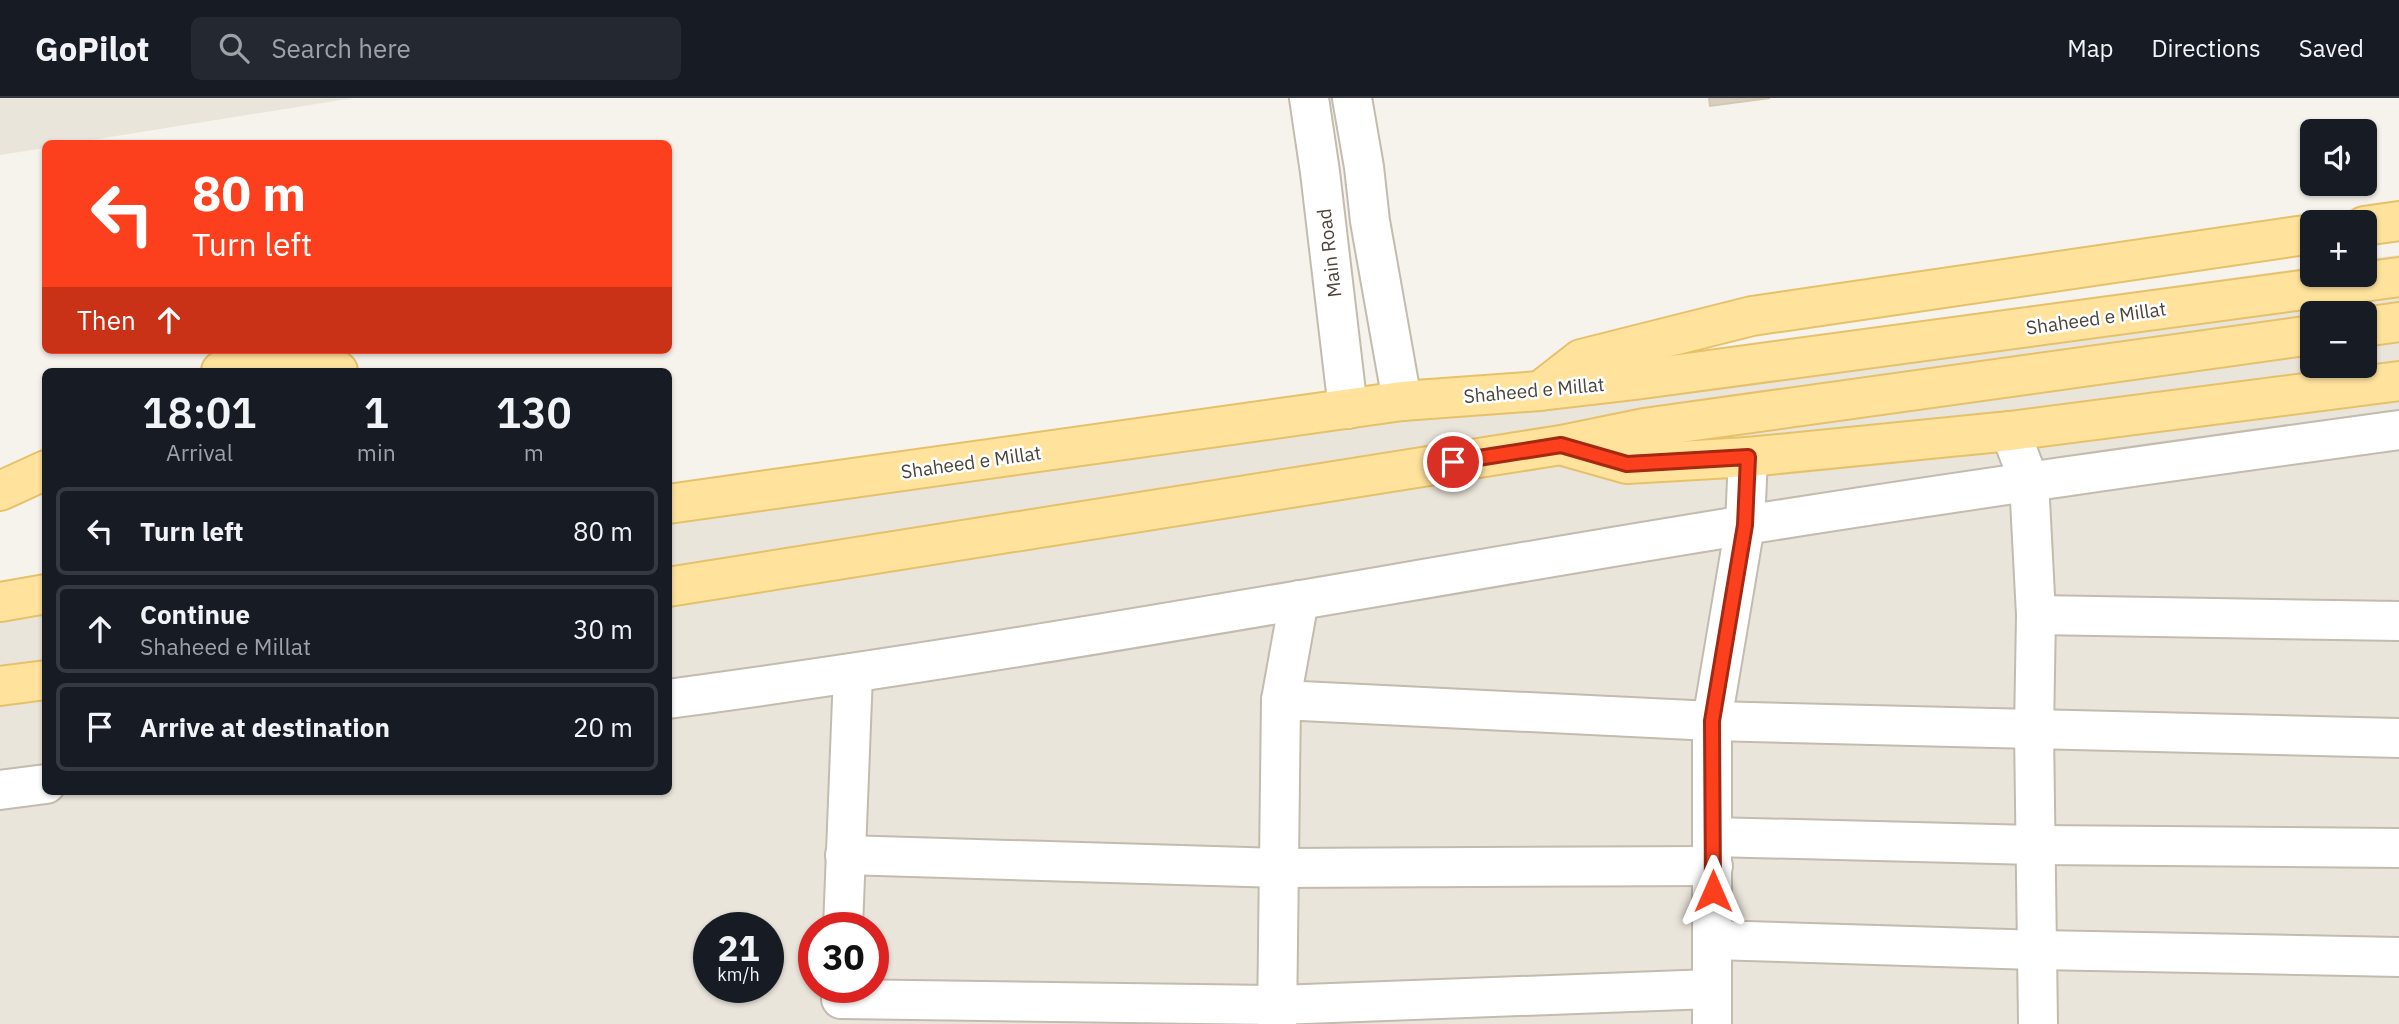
<!DOCTYPE html>
<html lang="en">
<head>
<meta charset="utf-8">
<style>
	body { margin:0; font-family:"IBM Plex Sans",sans-serif; background:#242831; color:#f1f3f6; height:100vh; display:flex; flex-direction:column; font-size:26px; white-space:nowrap }
	* { box-sizing:border-box; margin:0 }
	p { font-size:23px; color:#9ea1a6 }
	.icon { flex:none; width:38px; height:38px; fill:none; stroke:currentColor; stroke-width:2; stroke-linecap:round; stroke-linejoin:round }
	.map { position:relative; flex:1; overflow:hidden }
	.details { position:absolute; left:42px; top:270px; width:630px; height:427px; display:flex; flex-direction:column; background:#171b24; border-radius:10px; box-shadow:0 2px 5px #0004 }
	.details>* { flex:none }
	.top-card { position:absolute; left:42px; top:42px; width:630px; height:214px; border-radius:10px; box-shadow:0 2px 5px #0004; background:#fc3f1d; color:#fff; overflow:hidden }
	.fabs { position:absolute; left:2300px; top:21px; display:grid; gap:14px }
	.fabs a { display:grid; place-items:center; width:77px; height:77px; border-radius:10px; background:#171b24; box-shadow:0 2px 5px #0004; font-size:35px }
	.speed { position:absolute; left:693px; top:814px; display:flex; gap:14px; font-size:35px; font-weight:700; text-align:center }
	.speed>* { display:grid; place-content:center; width:91px; height:91px; border-radius:50%; background:#171b24; box-shadow:0 2px 5px #0004; line-height:1 }
	.speed small { font-size:18px; font-weight:400 }
	.speed .limit { border:10px solid #d22; background:#fff; color:#111 }
	.pin { position:absolute; display:grid; place-items:center; width:60px; height:60px; color:#fff; margin:-30px; border:4px solid #fff; border-radius:50%; box-shadow:0 2px 7px #0007 }
	.me { position:absolute; width:77px; margin:-38px; rotate:0deg; stroke-linejoin:round; filter:drop-shadow(0 0 5px #0008) }
	.turn { display:flex; align-items:center; gap:24px; height:147px; padding:0 35px; font-size:32px }
	.turn .icon { width:91px; height:91px; stroke-width:2.5 }
	.turn b { display:block; font-size:49px; line-height:60px }
	.then { display:flex; align-items:center; height:66px; padding:0 35px; background:#0003; gap:14px; font-size:26px }
	.eta { display:flex; justify-content:space-evenly; align-items:center; height:119px; text-align:center }
	.eta b { font-size:42px; font-weight:600; line-height:49px }
	ul { padding:0; list-style:none }
	li { display:flex; align-items:center; gap:21px; height:88px; margin:0 14px 10px; padding:0 21px; border:4px solid #363941; border-radius:10px }
	li div { flex:1 }
	li b { display:block; font-size:26px }
	li em { font-style:normal }
	header { display:flex; align-items:center; gap:42px; box-sizing:border-box; height:98px; padding:0 35px; background:#171b24; border-bottom:2px solid #363941 }
	header strong { font-size:33px }
	nav { display:flex; gap:38px; margin-inline-start:auto; font-size:24px }
	.search { width:490px; height:63px; background:#242831; display:flex; align-items:center; gap:18px; box-sizing:border-box; padding:0 24px; border-radius:10px; color:#9ea1a6; font-size:26px }
	.map>svg:first-child { display:block }
</style>
</head>
<body>
<header>
<strong>GoPilot</strong>
<div class="search"><svg class="icon" aria-label="search" viewBox="0 0 24 24"><circle cx="10" cy="10" r="6"/><path d="M15 15l6 6"/></svg>Search here</div>
<nav><a>Map</a><a>Directions</a><a>Saved</a></nav>
</header>
<div class="map">
<svg width="2399" height="926" viewBox="0 0 2399 926">
	<rect width="100%" height="100%" fill="#f6f3ec"/>
	<g fill="#eae5da" fill-rule="evenodd">
		<polygon points="0,0 353,0 73,45 46,46 45,50 0,57"/>
		<path d="M2399 157V926H0V483L45 477 46 693H668L669 394 2312 169V177H2364V161ZM2312 215H2364V268H2312ZM709 830H768V889H709ZM814 830H873V889H814Z"/>
	</g>
	<polygon fill="#d8cfc1" stroke="#d3c7b4" stroke-width="2" points="1709,0 1770,0 1710,8"/>
	<g fill="none" stroke-linecap="round" stroke-linejoin="round">
		<defs>
			<g id="minor">
				<polyline points="1309,0 1320,74 1348,311"/>
				<polyline points="1352,0 1364,69 1370,123 1402,303"/>
				<polyline points="2010,333 2029,383 2036,517 2034,632 2038,926"/>
				<polyline points="2036,517 2399,523"/>
				<path d="M668 601C1029 553 1387 485 1746 427 1963 392 2181 362 2399 332"/>
				<polyline points="1281,602 1712,623 2399,640"/>
				<polyline points="0,692 46,686"/>
				<polyline points="1713,739 2037,747 2399,750"/>
				<polyline points="845,757 1279,770 1713,768"/>
				<polyline points="843,830 853,576"/>
				<polyline points="1713,842 2038,852 2399,859"/>
				<polyline points="841,901 1278,907 1711,891"/>
				<polyline points="1277,926 1281,602 1299,502"/>
				<polyline points="1712,926 1712,623 1745,427 1748,359"/>
			</g>
			<g id="major">
				<polyline points="2364,128 2399,123"/>
				<polyline points="2364,229 2399,224"/>
				<path d="M221 273C257 252 301 257 338 273"/>
				<polyline points="1540,293 1581,261 1752,218 2312,136"/>
				<polyline points="1567,349 1627,366 1748,359 2010,333 2399,283"/>
				<polyline points="0,393 46,372"/>
				<polyline points="668,406 1402,303 1540,293 1635,282 2399,179"/>
				<polyline points="668,489 1561,347 1644,330 2312,237"/>
				<polyline points="0,504 46,496"/>
				<polyline points="0,588 46,582"/>
			</g>
		</defs>
		<use href="#minor" stroke="#c2bbae" stroke-width="42"/>
		<use href="#major" stroke="#e6c16a" stroke-width="42"/>
		<use href="#minor" stroke="#fff" stroke-width="38"/>
		<use href="#major" stroke="#ffe39c" stroke-width="38"/>
	</g>
	<g fill="none" stroke-linecap="round" stroke-linejoin="round">
		<defs>
			<polyline id="route" points="1453,364 1561,347 1627,366 1748,359 1745,427 1712,623 1713,793"/>
		</defs>
		<use href="#route" stroke="#a42913" stroke-width="18"/>
		<use href="#route" stroke="#fc3f1d" stroke-width="12"/>
	</g>
	<g text-anchor="middle" stroke-width="5" stroke-linejoin="round" paint-order="stroke">
		<g font-size="19" fill="#4b4439" stroke="#fff">
			<text transform="translate(1329 155) rotate(-97)" y="7">Main Road</text>
			<text transform="translate(2096 220) rotate(-8)" y="7">Shaheed e Millat</text>
			<text transform="translate(1534 292) rotate(-5)" y="7">Shaheed e Millat</text>
			<text transform="translate(971 364) rotate(-8)" y="7">Shaheed e Millat</text>
		</g>
	</g>
</svg>
<div class="fabs">
<a><svg class="icon" aria-label="sound" viewBox="0 0 24 24"><path d="M4 9h4l5-4v14l-5-4H4zM17 9q2 3 0 6"/></svg></a>
<a>+</a>
<a>−</a>
</div>
<div class="speed"><div>21<small>km/h</small></div><div class="limit">30</div></div>
<div class="pin" style="left:1453px;top:364px;background:#d93025"><svg class="icon" aria-label="arrive" viewBox="0 0 24 24"><path d="M6 21V4h12l-3 4 3 4H6"/></svg></div>
<svg class="me" style="left:1713px;top:793px" viewBox="-20 -20 40 40"><path d="M0-17L14 15 0 8-14 15z" fill="#fc3f1d" stroke="#fff" stroke-width="4"/></svg>
<div class="top-card">
<div class="turn"><svg class="icon" aria-label="left" viewBox="0 0 24 24"><path d="M17 20v-9H6M10 6l-5 5 5 5"/></svg><div><b>80 m</b>Turn left</div></div>
<div class="then">Then<svg class="icon" aria-label="ahead" viewBox="0 0 24 24"><path d="M12 20V5M6 11l6-6 6 6"/></svg></div>
</div>
<section class="details">
<div class="eta">
<div><b>18:01</b><p>Arrival</p></div>
<div><b>1</b><p>min</p></div>
<div><b>130</b><p>m</p></div>
</div>
<ul>
<li><svg class="icon" aria-label="left" viewBox="0 0 24 24"><path d="M17 20v-9H6M10 6l-5 5 5 5"/></svg><div><b>Turn left</b></div><em>80 m</em></li>
<li><svg class="icon" aria-label="ahead" viewBox="0 0 24 24"><path d="M12 20V5M6 11l6-6 6 6"/></svg><div><b>Continue</b><p>Shaheed e Millat</p></div><em>30 m</em></li>
<li><svg class="icon" aria-label="arrive" viewBox="0 0 24 24"><path d="M6 21V4h12l-3 4 3 4H6"/></svg><div><b>Arrive at destination</b></div><em>20 m</em></li>
</ul>
</section>
</div>
</body>
</html>
